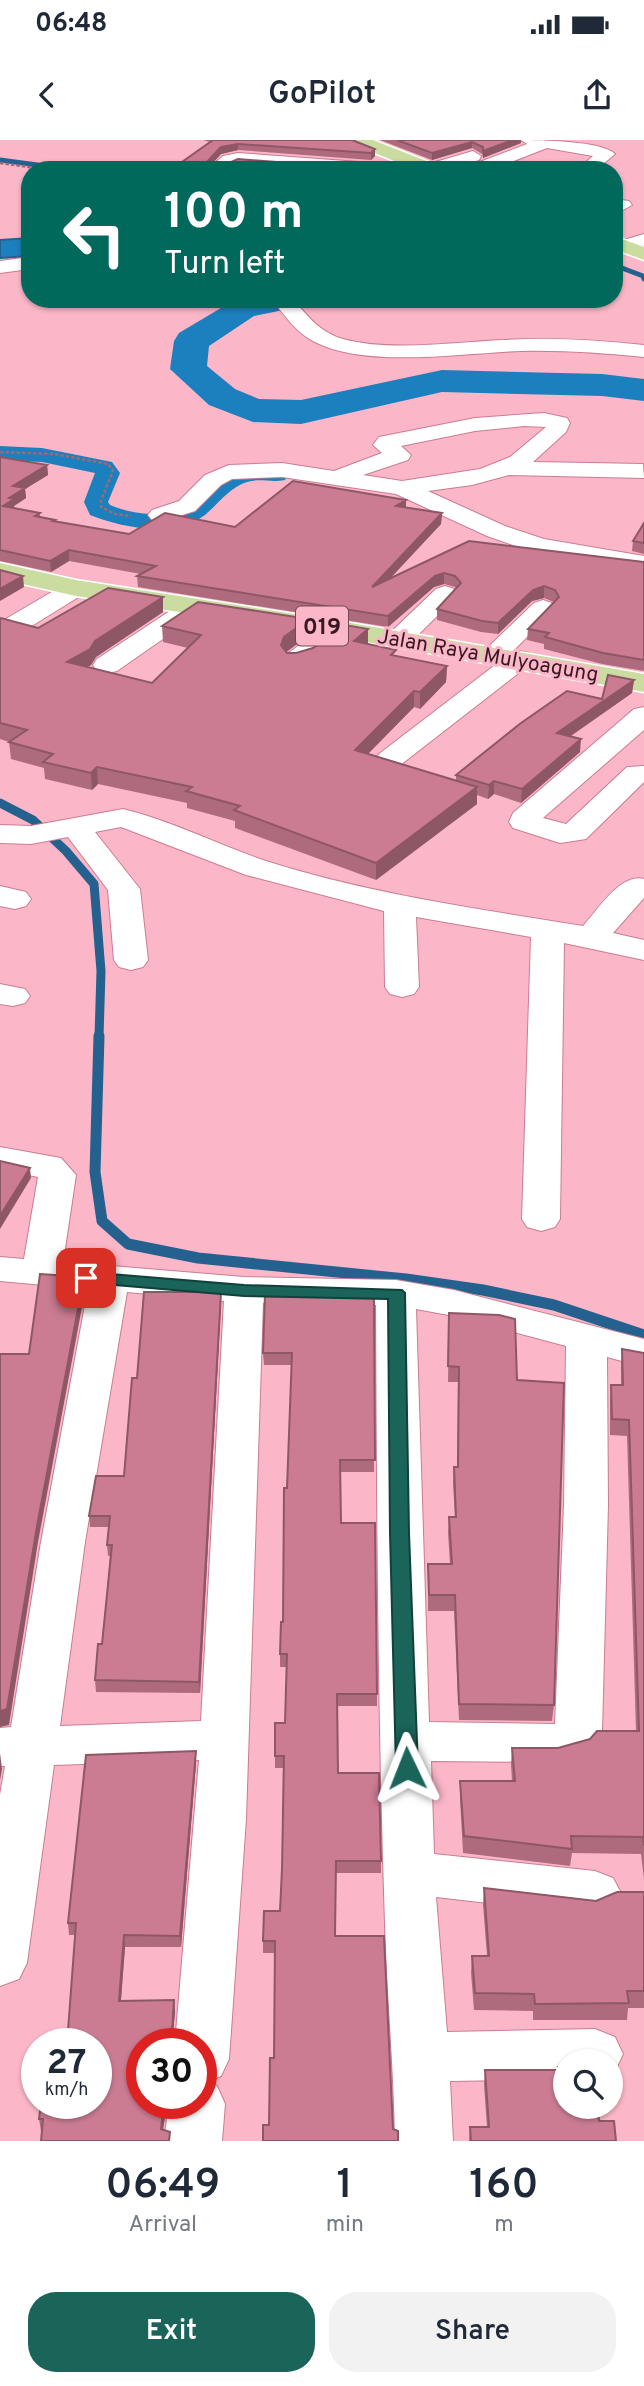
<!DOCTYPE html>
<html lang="en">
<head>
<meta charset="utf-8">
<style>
	body { margin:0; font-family:Overpass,sans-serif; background:#f2f2f3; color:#1f2937; height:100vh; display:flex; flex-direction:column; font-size:26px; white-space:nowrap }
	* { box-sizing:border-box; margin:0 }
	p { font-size:23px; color:#747a83 }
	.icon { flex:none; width:38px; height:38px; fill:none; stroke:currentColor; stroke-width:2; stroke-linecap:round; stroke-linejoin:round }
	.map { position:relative; height:2001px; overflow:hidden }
	.panel { display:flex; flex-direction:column; background:#fff; flex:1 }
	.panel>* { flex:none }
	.banner { position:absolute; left:21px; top:21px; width:602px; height:147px; border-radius:28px; box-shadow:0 2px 5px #0004; background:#00695c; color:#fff; overflow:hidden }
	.controls { position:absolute; left:553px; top:1909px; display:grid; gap:14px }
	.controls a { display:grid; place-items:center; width:70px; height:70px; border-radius:50%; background:#fff; box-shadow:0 2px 5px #0004; font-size:35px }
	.speed { position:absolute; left:21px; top:1888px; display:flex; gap:14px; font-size:35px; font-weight:700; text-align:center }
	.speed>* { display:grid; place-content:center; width:91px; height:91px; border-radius:50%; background:#fff; box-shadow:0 2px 5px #0004; line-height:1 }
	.speed small { font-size:18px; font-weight:400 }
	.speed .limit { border:10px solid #d22; background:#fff; color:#111 }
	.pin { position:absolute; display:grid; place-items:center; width:60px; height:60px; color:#fff; margin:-30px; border-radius:14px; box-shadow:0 4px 10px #0006 }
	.me { position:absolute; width:77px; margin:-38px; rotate:358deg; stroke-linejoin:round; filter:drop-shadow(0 0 5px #0008) }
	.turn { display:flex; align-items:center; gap:24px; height:147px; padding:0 28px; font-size:32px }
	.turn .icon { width:91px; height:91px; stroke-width:2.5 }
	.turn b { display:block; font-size:49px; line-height:60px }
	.eta { display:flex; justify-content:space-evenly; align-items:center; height:119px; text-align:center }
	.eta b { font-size:42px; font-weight:600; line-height:49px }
	.primary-button { display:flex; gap:14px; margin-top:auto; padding:14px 28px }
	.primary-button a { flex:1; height:80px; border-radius:28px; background:#1a645a; color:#fff; font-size:28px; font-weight:600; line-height:80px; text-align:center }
	.primary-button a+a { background:#f2f2f3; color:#1f2937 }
	.status { display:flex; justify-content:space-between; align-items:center; height:49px; padding:0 35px; background:#fff; direction:ltr }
	.status svg { height:19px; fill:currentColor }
	header { display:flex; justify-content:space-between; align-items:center; height:91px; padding:0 28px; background:#fff; font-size:32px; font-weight:600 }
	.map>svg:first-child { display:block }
</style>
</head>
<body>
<div class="status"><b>06:48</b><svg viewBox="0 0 49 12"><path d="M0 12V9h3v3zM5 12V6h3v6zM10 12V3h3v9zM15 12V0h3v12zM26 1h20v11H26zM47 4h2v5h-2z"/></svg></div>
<header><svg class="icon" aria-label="back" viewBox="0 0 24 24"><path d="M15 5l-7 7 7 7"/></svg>GoPilot<svg class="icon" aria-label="share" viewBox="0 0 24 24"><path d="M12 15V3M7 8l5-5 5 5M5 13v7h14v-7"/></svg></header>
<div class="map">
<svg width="644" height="2001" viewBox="0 0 644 2001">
	<rect width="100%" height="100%" fill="#fbb7c8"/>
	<polygon fill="#1d80be" stroke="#25618f" stroke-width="2" points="30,98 30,116 0,118 0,100"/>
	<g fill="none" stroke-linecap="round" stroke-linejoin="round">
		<g stroke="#25618f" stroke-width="5">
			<polyline points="0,20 75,30"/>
			<polyline points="614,125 643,136 644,139"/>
		</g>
		<polyline stroke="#25618f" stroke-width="9" points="0,663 33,680 66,711 94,744 101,831 99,897"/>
		<polyline stroke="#25618f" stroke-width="11" points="99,896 95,1032 102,1081 128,1104 198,1118 406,1139 483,1150 554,1165 644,1195"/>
		<path fill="#1d80be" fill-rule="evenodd" d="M0 306 42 308 112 322 120 333 108 362 110 365C132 374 162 379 183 366 193 361 200 352 208 345 230 327 257 323 285 330L288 335 285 340C272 343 259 338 247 342 230 347 218 364 205 375 173 398 123 388 90 375L84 362 95 333 42 322 0 320Z"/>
		<polygon fill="#1d80be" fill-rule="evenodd" points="236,159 308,159 303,166 254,176 209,206 207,226 235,249 259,259 301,260 442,230 602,234 644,239 644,261 602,256 442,252 301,284 253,282 209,265 170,229 174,201 179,193"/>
		<defs>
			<g id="minor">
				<path d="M521 0C540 0 603 1 615 14L596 30H577L593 16 547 8 491 30H467L469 26 527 4Z"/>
				<polygon points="473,11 481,16 479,20 446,30 423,29 425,25"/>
				<polygon points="238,13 373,23 381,28 329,30 238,23 226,30 207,30 223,16"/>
				<polygon points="614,59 629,61 632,65 623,70 614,69"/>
				<polygon points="644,94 644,105 624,112 615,106 617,102"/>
				<polygon points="30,117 30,129 0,133 0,121"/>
				<path d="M272 159H293C307 176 321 193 343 199 391 212 454 202 504 200 551 197 597 200 644 205V217C603 213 562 210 521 211 462 213 365 229 313 201 297 193 283 174 272 159Z"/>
				<path d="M544 273 567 278 570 283 566 292 533 322 643 324 644 338 509 335 472 345 428 351 505 386 544 399 644 416V430L530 411 487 396 396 354 282 337 232 339 221 345 195 371 160 382 152 380 148 375 152 370 179 361 205 335 229 325 282 323 334 331 382 313 373 305 379 297 475 278ZM524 286 546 287 510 317 480 329 402 341 363 335 408 320 411 315 401 306 475 291Z"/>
				<polygon points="76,440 85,443 89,448 85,453 22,492 13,494 4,492 0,486 4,480 67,443"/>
				<polygon points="445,446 454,449 458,454 454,459 408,505 399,507 390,505 386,499 390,493 436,449"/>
				<polygon points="194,458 203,461 207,466 203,471 117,531 107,533 97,531 93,525 97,519 185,461"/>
				<polygon points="543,460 552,463 556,468 511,513 519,511 529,513 532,519 529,525 399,626 389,629 379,626 375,620 379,614 499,522 484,521 480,515 534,463"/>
				<path d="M339 481 348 483 352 489 348 495C331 508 310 531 287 526L284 520 287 514 330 483Z"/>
				<polygon points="644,567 644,590 543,678 566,684 627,627 644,626 644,642 586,699 560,703 513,688 509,682 513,673 634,569"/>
				<path d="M123 669C173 681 220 706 269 722 371 754 478 769 583 786 598 770 620 733 644 739V758L613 793 644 800V820L564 803 560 1079 555 1087 541 1091 527 1087 522 1079 531 797 416 777 419 847 414 854 402 857 390 854 385 847 384 771 246 735 121 687 95 692 140 749 148 820 143 827 131 830 119 827 114 820 108 750 68 697 31 704 0 703V685L31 686Z"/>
				<polygon points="0,746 26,752 31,759 26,766 15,769 0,766"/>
				<polygon points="0,844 25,849 30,856 25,863 13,866 0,864"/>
				<path d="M0 1007 61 1018 76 1035 63 1122 244 1137 396 1140 454 1150 644 1199V1227L607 1217 608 1365 602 1592 588 1613 557 1622 431 1621 434 1714 595 1731 613 1738 621 1753 613 1768 595 1775 436 1757 447 1892 595 1889 615 1897 623 1914 615 1931 611 1933V1922H565V1939L450 1941 453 2001H395C394 1929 387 1857 385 1784 378 1578 377 1372 376 1165L263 1163 246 1679 229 1919 221 1936 206 1942 217 1946 225 1964 222 2001H164L169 1964H201V1904H175L199 1620 54 1625 27 1823 19 1839 0 1846V1655L5 1626H0V1588L11 1587 41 1402 88 1149 0 1141V1117L24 1119 38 1037 0 1029ZM127 1152 224 1161 201 1581 60 1586 85 1402ZM416 1169 454 1176 566 1206 564 1365 555 1584 429 1582Z"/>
			</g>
			<g id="major">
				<polygon points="349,0 373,0 439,26 442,30 417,30 352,4"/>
				<polygon points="614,96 644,107 644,120 614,109"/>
				<polygon points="0,423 76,440 339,481 644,534 644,552 339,497 76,456 0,439"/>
			</g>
		</defs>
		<use href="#minor" stroke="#cb7c92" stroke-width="2"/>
		<use href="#major" stroke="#fff" stroke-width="3"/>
		<g stroke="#9b6977" stroke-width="2.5" stroke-dasharray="3.5 2" stroke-linecap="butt">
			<polyline points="0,23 51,30"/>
			<polyline points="0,312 55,314 108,324 113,331 101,360 101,367 115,374 131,376"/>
		</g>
		<use href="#minor" fill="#fff" fill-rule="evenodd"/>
		<use href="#major" fill="#cbdca0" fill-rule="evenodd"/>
	</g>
	<g fill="#af6b7e">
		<polygon points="203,0 352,0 375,9 375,16 371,20 238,10 221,14 206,30 182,29 182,22 210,2"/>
		<polygon points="380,0 521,0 521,3 483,18 482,14 472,8 432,20"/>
		<polygon points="0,317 47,325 48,335 25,349 26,358 14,366 14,368 40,373 40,377 55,380 55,382 129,394 235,387 406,368 442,373 441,384 390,438 469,401 644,422 644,531 602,524 544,509 544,504 527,500 528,489 554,462 544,458 532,461 498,494 481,492 437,480 437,469 456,448 455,447 444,444 434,447 388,487 138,447 137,436 141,434 69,421 51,432 0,421"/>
		<polygon points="644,383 644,414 632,411 633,401"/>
		<polygon points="163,457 163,472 96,517 91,525 87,527 152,543 188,508 163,502 162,486 309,479 309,495 286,512 296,513 368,489 368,504 396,516 447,526 446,542 420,569 414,567 368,614 456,641 456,635 602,559 634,540 632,553 571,596 580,612 521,663 494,654 488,659 477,655 477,664 376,740 235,688 235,681 187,668 187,663 98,644 92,650 45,639 44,628 11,619 9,602 0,599 0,479 38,488"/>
		<polygon points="221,1152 221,1163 200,1553 96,1552 95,1540 102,1504 110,1416 108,1416 107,1405 109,1387 90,1387 89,1376 124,1336 137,1238"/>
		<polygon points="374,1156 374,1332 340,1332 341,1383 377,1554 377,1566 337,1566 338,1633 381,1721 381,1733 336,1733 269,1985 274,1918 274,1813 263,1813 263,1801 280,1771 282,1729 283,1628 275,1628 275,1616 285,1583 287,1527 280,1527 280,1514 283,1482 292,1225 264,1225 263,1213"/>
		<polygon points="449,1173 517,1240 554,1565 552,1581 459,1580 454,1471 428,1471 428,1424 450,1424 448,1393 449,1377 455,1377 453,1343 454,1327 457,1327 458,1242 448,1242"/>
		<polygon points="622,1209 644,1213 644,1739 641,1714 572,1713 570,1726 463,1713 460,1658 460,1641 512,1641 511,1624 512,1608 558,1608 636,1591 627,1296 610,1295 610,1261 611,1245 621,1245 621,1225"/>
		<polygon points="196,1611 196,1623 181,1807 125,1807 121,1860 174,1860 175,1872 173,1893 142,1964 167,1964 163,1990 170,1992 170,2001 41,2001 42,1991 41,1991 39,1979 96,1964 76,1795 69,1795 68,1783"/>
		<polygon points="484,1748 596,1761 644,1752 644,1868 628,1868 627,1880 533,1880 533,1871 474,1870 471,1833 472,1816 487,1816 483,1765"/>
		<polygon points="485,1930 599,1981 616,2001 469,2001 470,1987 487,1987 484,1945"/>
	</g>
	<g fill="#8e5766">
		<polygon points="513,0 521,0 521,3 483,18 483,11"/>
		<polygon points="472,2 472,8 432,20 432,13"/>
		<polygon points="238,4 238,10 221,14 206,30 205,30 205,24 221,7"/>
		<polygon points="375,9 375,16 371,20 371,13"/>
		<polygon points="47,325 48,335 25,349 26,358 14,366 14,370 3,366 13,346"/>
		<polygon points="406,360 406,371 396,366"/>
		<polygon points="442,373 441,384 372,458 372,447"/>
		<polygon points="69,410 69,421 51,432 50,421"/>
		<polygon points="444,433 444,444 434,447 388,487 388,476 435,436"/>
		<polygon points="23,436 24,447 0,461 0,449"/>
		<polygon points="544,446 544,458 532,461 498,494 498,483 533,450"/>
		<polygon points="163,457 163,472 96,517 91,525 68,538 67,522 95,501"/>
		<polygon points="309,479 309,495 285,513 281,505 284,497"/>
		<polygon points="368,489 368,505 354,501"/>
		<polygon points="447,526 446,542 420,569 420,552"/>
		<polygon points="634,540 632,553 556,606 557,593"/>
		<polygon points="414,551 414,567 355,627 355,610"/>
		<polygon points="581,599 580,612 521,663 522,649"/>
		<polygon points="97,627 98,644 92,650 91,633"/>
		<polygon points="494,641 494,654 488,659 489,645"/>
		<polygon points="477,647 477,664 376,740 376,723"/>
		<polygon points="30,1028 31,1038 0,1089 0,1076"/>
		<polygon points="84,1137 85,1151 38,1402 9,1585 0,1587 0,1571"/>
		<polygon points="221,1152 221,1163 200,1553 199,1542"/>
		<polygon points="196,1611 196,1623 181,1807 180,1796"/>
		<polygon points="0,1613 2,1629 0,1640"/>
		<polygon points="124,1795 125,1807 120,1872 119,1861"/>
		<polygon points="174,1860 175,1872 172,1904 172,1892"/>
		<polygon points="164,1964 167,1964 161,2001 161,1989"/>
	</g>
	<g fill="#cb7c92" stroke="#8e5766" stroke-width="2">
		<polygon points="213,0 352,0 375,9 371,13 238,4 221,7 205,24 182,22"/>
		<polygon points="397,0 513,0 483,11 483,7 472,2 432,13"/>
		<polygon points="238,19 329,26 361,25 357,30 215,29"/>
		<polygon points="0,317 47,325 13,346 25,348 9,358 14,359 3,366 40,373 35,376 55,380 53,381 129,394 165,373 235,387 293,341 406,360 396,366 442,373 372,447 469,401 644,422 644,520 603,513 545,497 549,493 528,489 559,457 555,450 544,446 533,450 498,483 482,481 437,469 461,443 455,436 444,433 435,436 388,476 137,436 156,426 69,410 50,421 0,410"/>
		<polygon points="644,383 644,403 633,401"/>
		<polygon points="0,430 23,436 0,449"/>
		<polygon points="108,448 163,457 95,501 90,509 67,522 152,543 201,495 162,486 198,462 309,479 284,497 281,505 287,513 296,513 313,508 345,485 368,489 354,501 396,510 391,515 447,526 420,552 414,551 355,610 477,647 376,723 234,670 240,666 186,651 192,647 97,627 91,633 43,622 53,614 9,602 27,590 0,583 0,479 1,478 38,488"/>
		<polygon points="608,535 634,540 557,593 581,599 522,649 494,641 489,645 456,635 521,583 567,551 602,559"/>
		<polygon points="0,1021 30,1028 0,1076"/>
		<polygon points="40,1134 84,1137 37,1386 7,1569 0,1571 0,1214 29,1214"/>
		<polygon points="144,1152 221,1152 199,1542 95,1540 98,1504 102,1504 112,1405 107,1405 110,1376 89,1376 96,1336 124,1336 132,1238 137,1238"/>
		<polygon points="265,1154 374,1156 375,1320 340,1320 341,1383 375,1383 377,1554 337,1554 338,1633 379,1633 381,1721 336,1721 335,1796 384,1796 393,1989 398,1991 398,2001 263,2001 263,1985 269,1985 270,1918 274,1918 275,1801 263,1801 264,1771 280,1771 282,1729 284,1616 275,1616 275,1583 285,1583 287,1514 280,1514 281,1482 283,1482 284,1348 287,1348 292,1213 263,1213"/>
		<polygon points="449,1173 499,1175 515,1179 517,1240 564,1243 554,1565 459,1564 455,1455 429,1455 428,1424 452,1424 449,1377 456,1377 454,1327 458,1327 459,1227 448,1226"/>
		<polygon points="622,1209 644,1213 644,1706 643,1697 571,1696 572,1709 464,1696 460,1641 515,1641 512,1608 558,1608 590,1599 597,1591 639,1591 629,1280 612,1279 611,1245 623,1245"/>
		<polygon points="196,1611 180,1796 124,1795 119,1861 174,1860 172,1892 179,1895 179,1904 142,1904 142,1964 164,1964 161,1989 170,1992 169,2001 41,2001 43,1979 39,1979 41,1964 96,1964 96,1904 67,1904 76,1783 68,1783 86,1615"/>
		<polygon points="484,1748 596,1761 617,1752 644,1752 644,1851 627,1851 629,1863 535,1864 534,1854 475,1853 472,1816 489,1816"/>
		<polygon points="565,1926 565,1967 598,1967 599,1981 614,1981 616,2001 471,2001 470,1987 489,1987 485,1930 559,1930 558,1927"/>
	</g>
	<polygon fill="#1a645a" stroke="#11413a" stroke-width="2" points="86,1132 244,1145 402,1150 405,1153 409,1393 418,1628 415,1634 407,1636 400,1634 396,1628 390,1393 388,1159 244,1156 80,1142 78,1138 80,1134"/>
	<g text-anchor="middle" stroke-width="6" stroke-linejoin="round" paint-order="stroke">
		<g font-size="21" fill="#371821" stroke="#fbb7c8">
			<text transform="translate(488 515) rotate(10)" y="7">Jalan Raya Mulyoagung</text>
		</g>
		<rect fill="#fbb7c8" stroke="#724853" stroke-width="2" x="296" y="466.5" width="52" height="39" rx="5"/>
		<g font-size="23" font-weight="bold" fill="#371821">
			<text x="322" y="494">019</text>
		</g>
	</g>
</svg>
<div class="controls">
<a><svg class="icon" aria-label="search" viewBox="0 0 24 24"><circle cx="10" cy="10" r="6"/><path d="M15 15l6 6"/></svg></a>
</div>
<div class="speed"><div>27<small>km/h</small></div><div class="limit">30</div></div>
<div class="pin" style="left:86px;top:1138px;background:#d93025"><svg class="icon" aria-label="arrive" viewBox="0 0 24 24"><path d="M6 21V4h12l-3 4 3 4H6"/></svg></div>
<svg class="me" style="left:407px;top:1628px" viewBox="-20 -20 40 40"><path d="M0-17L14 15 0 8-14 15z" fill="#1a645a" stroke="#fff" stroke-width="4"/></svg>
<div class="banner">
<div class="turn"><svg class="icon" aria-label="left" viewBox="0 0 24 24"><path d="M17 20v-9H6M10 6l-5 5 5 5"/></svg><div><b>100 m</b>Turn left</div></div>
</div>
</div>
<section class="panel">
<div class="eta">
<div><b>06:49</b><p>Arrival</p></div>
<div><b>1</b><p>min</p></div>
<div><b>160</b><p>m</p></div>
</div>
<div class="primary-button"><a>Exit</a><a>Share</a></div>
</section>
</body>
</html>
